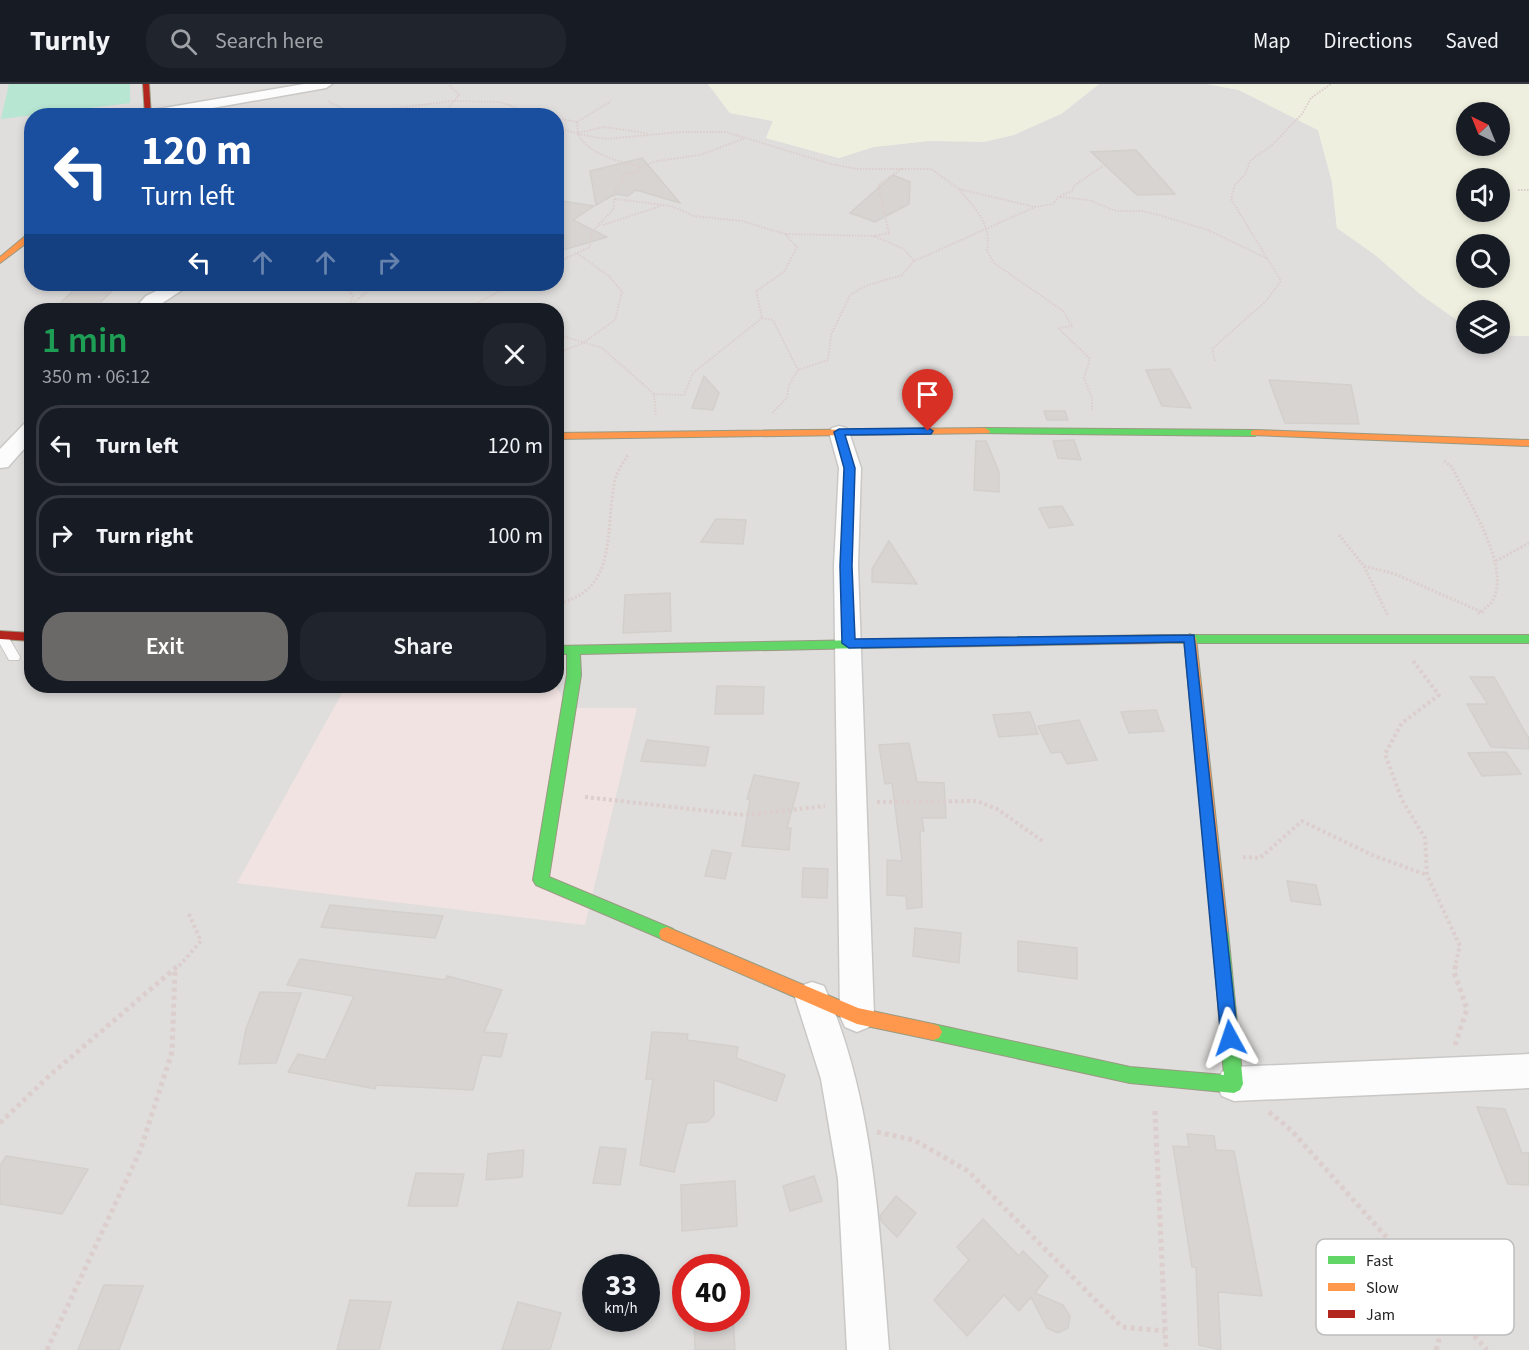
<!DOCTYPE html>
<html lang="en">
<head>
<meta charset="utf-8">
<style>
	body { margin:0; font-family:"Source Sans 3",sans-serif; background:#20242c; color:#f1f3f6; height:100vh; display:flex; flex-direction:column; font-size:22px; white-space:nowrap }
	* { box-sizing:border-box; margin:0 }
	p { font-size:20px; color:#9ea1a6 }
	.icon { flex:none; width:33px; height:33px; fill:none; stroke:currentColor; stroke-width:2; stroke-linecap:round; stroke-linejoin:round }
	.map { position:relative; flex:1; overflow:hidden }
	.panel { position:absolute; left:24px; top:219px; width:540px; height:390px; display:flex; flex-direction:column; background:#171b24; border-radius:24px; box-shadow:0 3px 9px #0003 }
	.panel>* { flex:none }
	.hud { position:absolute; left:24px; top:24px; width:540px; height:183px; border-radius:24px; box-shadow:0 3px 9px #0003; background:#1a4fa0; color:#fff; overflow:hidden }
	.needle { width:39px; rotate:317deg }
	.controls { position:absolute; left:1456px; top:18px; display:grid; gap:12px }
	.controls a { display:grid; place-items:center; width:54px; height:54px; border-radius:50%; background:#171b24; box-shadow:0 3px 9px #0003; font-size:30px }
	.speed { position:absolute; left:582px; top:1170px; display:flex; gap:12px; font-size:30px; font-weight:700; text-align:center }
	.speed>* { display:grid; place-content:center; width:78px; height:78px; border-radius:50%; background:#171b24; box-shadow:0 3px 9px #0003; line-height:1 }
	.speed small { font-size:15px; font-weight:400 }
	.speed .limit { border:9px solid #d22; background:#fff; color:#111 }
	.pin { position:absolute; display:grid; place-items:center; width:51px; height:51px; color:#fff; margin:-62px -26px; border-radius:50% 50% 50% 0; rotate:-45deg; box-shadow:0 0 6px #0007 }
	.pin .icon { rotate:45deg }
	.me { position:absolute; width:66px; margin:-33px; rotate:355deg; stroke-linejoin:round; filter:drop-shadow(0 0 4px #0008) }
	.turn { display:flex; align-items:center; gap:21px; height:126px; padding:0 18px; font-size:27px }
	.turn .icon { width:78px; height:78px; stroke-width:2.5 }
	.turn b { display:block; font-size:42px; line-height:51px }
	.lanes { display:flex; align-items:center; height:57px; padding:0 18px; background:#0003; justify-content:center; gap:30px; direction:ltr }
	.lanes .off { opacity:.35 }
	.round { display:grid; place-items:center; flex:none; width:63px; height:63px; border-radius:24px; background:#20242c }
	.headline { display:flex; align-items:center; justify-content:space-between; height:102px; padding:0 18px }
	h1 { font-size:36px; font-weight:600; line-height:45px; color:#1e9e55 }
	.action { display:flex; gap:12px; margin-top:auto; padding:12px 18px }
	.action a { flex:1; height:69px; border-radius:24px; background:#6a6968; color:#fff; font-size:24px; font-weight:600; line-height:69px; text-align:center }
	.action a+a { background:#20242c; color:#f1f3f6 }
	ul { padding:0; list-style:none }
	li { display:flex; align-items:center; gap:18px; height:81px; margin:0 12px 9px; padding:0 6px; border:3px solid #363941; border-radius:24px }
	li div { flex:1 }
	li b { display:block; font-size:22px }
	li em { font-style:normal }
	header { display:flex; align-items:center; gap:36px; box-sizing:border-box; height:84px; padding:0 30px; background:#171b24; border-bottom:2px solid #363941 }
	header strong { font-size:28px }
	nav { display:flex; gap:33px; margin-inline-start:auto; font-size:21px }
	.search { width:420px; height:54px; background:#20242c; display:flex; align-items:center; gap:15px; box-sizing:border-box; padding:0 21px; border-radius:24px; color:#9ea1a6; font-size:22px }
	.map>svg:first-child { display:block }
</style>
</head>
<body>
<header>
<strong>Turnly</strong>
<div class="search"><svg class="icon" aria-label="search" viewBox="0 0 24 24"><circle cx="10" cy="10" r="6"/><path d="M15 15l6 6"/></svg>Search here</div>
<nav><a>Map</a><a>Directions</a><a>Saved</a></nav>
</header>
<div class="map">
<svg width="1529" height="1266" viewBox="0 0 1529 1266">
	<rect width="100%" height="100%" fill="#f0eeeb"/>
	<path fill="#dfdedc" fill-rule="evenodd" d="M0 0H708L730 29 773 37 766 54 839 74 873 63 928 57 1061 30 1099 0H1207L1239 6 1318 46 1332 98 1337 144 1375 170 1420 210 1467 243V260H1500V251L1529 252V1266H0ZM32 32H556V200H32ZM32 226H556V602H32ZM596 1184H646V1234H596ZM686 1184H736V1234H686Z"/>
	<polygon fill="#f1e3e1" points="346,602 556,602 568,624 637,624 585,841 237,799"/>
	<g fill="#efefdf" fill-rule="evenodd">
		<polygon points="708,0 1099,0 1061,30 1014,51 984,58 928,57 873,63 839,74 766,54 773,37 730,29"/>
		<path d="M1207 0H1529V252L1500 251V226H1467V243L1420 210 1375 171 1337 144 1332 98 1318 46 1239 6ZM1467 28H1500V62H1467ZM1467 94H1500V128H1467ZM1467 160H1500V194H1467Z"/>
	</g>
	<polygon fill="#b7e6d2" points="9,0 130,0 130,19 1,35"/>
	<g fill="#d7d4d2" stroke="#d3d0cc" stroke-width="1.5">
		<polygon points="1136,66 1175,110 1137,111 1091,68"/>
		<polygon points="642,74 680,119 636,106 628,112 615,110 596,121 590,87"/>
		<polygon points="893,91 910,98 909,120 875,138 850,129"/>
		<polygon points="556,116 594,122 573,136 607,153 556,168"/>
		<polygon points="78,202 116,203 93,226 53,226"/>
		<polygon points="1170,285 1191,324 1162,322 1146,286"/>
		<polygon points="704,292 719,309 713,326 692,324"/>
		<polygon points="1269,296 1351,301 1359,340 1285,339"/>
		<polygon points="1044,327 1065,327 1068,336 1047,336"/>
		<polygon points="1074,356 1081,376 1058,374 1053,357"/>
		<polygon points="976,357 986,357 999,388 999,408 974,406"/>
		<polygon points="1062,422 1073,441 1049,444 1039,424"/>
		<polygon points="716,435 746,436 743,460 701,458"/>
		<polygon points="889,457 917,500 872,498 872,485"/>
		<polygon points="670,509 671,547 623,549 625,511"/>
		<polygon points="1470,593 1494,593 1529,655 1529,665 1491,663 1467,620 1488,620"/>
		<polygon points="717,602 764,603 763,630 715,630"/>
		<polygon points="1156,626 1164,647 1129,649 1121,628"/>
		<polygon points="1030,628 1038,650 999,653 993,631"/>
		<polygon points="1079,636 1097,676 1067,680 1061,668 1051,669 1038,642"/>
		<polygon points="647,656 709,663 705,682 641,677"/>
		<polygon points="909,659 917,698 944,699 946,734 922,734 924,747 920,747 922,823 907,825 906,812 887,811 887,776 902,777 892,699 885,700 879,661"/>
		<polygon points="1506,668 1521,690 1482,692 1468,669"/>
		<polygon points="754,691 799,699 787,744 791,744 789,766 742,762 750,716 747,715"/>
		<polygon points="712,766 731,769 725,795 705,792"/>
		<polygon points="803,784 828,785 827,814 802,813"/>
		<polygon points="1287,797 1316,801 1321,821 1291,817"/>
		<polygon points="330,821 388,827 443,832 435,854 321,843"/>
		<polygon points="915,844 961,849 959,879 913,872"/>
		<polygon points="1018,857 1077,864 1077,895 1018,887"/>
		<polygon points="300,875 445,896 447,892 502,906 484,948 507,950 501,973 482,971 473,1006 376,1001 375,1005 288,988 298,970 325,976 354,912 287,901"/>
		<polygon points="260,908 301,909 276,979 239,980 246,945"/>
		<polygon points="652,948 688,950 687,956 738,963 736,974 785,991 776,1017 714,996 714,1031 707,1038 687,1039 674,1088 640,1081 653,995 646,995"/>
		<polygon points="1477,1023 1505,1025 1522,1069 1529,1069 1529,1101 1508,1100"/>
		<polygon points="1187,1050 1214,1052 1216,1066 1234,1067 1262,1212 1218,1208 1221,1266 1199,1261 1196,1183 1192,1183 1173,1062 1189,1063"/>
		<polygon points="600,1063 626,1065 620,1101 593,1099"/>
		<polygon points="524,1066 522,1093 486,1096 488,1070"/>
		<polygon points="6,1072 88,1085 62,1130 0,1120 0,1082"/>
		<polygon points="416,1089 464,1090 457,1122 408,1122"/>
		<polygon points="814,1092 822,1117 790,1127 783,1102"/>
		<polygon points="735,1097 737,1142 682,1147 681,1101"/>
		<polygon points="896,1112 916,1129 897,1153 881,1137 880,1132"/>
		<polygon points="983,1135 1019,1172 1023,1167 1048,1192 1035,1209 1063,1221 1070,1232 1068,1244 1058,1249 1047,1244 1031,1213 1019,1227 1004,1211 967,1252 934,1216 969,1176 957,1163"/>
		<polygon points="104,1201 143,1202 119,1266 78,1266"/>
		<polygon points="350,1216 391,1218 379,1266 337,1266"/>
		<polygon points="518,1218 561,1229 550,1266 502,1266"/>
		<polygon points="694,1234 733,1234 735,1266 695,1266"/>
	</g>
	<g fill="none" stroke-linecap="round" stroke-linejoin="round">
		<defs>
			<polygon id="lane" points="0,548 6,549 20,573 19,576 9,576 0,560"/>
			<g id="street">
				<polygon points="304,0 332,0 326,4 167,32 140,31 147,27"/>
				<polygon points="170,200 191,200 152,226 133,226 146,212"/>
				<polygon points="32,337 32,356 8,383 0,384 0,365 25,339"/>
				<polygon points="839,342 846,344 849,348 861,384 858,482 874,932 869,943 857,948 845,943 840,932 834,482 839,384 829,348 832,344"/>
				<path d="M812 898 824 902C875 1017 879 1143 889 1266H847L838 1095 821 995 795 913 800 902Z"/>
				<polygon points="1529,970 1529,1004 1234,1017 1222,1012 1216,1000 1222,988 1234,983"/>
			</g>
			<g id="fast">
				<polygon points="985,344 1255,346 1260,349 1255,352 981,349 980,347"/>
				<polygon points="1162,551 1529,551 1529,559 1162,559 1156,555"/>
				<polygon points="864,556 870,560 864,564 580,570 581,591 549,793 673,845 675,850 673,855 667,857 536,801 533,796 567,591 567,570 556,570 556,562"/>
				<polygon points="1220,840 1226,842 1228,847 1243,1000 1240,1006 1234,1009 1130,999 933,956 927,954 924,948 927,942 933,940 1130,983 1224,991 1212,847 1214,842"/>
			</g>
			<g id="slow">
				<polygon points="29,149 32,149 32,155 0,179 0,173"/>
				<polygon points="985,344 990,347 989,349 556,355 556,349"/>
				<polygon points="1255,346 1529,356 1529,362 1251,351 1251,347"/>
				<polygon points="1190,550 1196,554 1228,847 1226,852 1220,854 1214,852 1212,847 1184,554"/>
				<polygon points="667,843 858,924 933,940 939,942 942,948 939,954 933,956 857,940 661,855 659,850 661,845"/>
			</g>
			<g id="jam">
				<polygon points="143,0 149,0 151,32 145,32"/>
				<polygon points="0,547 32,549 32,557 0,555"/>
				<polygon points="1162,551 1168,555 1162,559 864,564 858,560 864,556"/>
			</g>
		</defs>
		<use href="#lane" stroke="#c9c8c7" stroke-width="2"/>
		<use href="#street" stroke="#c9c8c7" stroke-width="3"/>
		<use href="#fast" stroke="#999a82" stroke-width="2"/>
		<use href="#slow" stroke="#999a82" stroke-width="2"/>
		<use href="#jam" stroke="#999a82" stroke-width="2"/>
		<g stroke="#dccecd" stroke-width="2" stroke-dasharray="1.5 1.5" stroke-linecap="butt">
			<polyline points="328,17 347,27 383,26 452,17 500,18 540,32"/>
			<polyline points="442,32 459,11 449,1"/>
			<polyline points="556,34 577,38 578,50"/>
			<polyline points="577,38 611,17"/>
			<path d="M556 43 578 50C588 71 620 77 640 83"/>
			<polyline points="578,49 604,43 647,49"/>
			<polyline points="578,50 606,55 680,48 726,48 831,80 857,85 931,85 959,105 1035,123"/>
			<path d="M959 105C975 124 992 141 987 167L994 179 1063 227 1072 242 1058 244 1090 275 1084 294 1092 314V327"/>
			<polyline points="1518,106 1529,106"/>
			<polyline points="1060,113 1089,116 1116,127 1143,127 1159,131 1208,146 1266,174"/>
			<polyline points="615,115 671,122 694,132 742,137 785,150 797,163 784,188 756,207 762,234 693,289 684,311 654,310"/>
			<polyline points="603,141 661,122"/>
			<polyline points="786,150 874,152 889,149 878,101 903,84"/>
			<polyline points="914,177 1035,123 1053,120 1058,113 1072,107 1074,102 1107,79"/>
			<polyline points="556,179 590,163 592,148 613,126 615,106 622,97 623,90 638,88 640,83 657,77 700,71 745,54"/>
			<polyline points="343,200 353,212 347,226"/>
			<polyline points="473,221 514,200"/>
			<polyline points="349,222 377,200"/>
			<polyline points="350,222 362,226"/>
			<polyline points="437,226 468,221 520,226"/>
			<polyline points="762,234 773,236 798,286 789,301 787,314 772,329"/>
			<polyline points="556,240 559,241 559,251 602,264 654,310 656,332"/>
			<polyline points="556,270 583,259 615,236 622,208 610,193 577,169"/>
			<polyline points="1215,277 1212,265 1266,217 1281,197 1231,115 1235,101 1246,89 1250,77 1272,61 1302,30 1311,14 1331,0"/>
			<polyline points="798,286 828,276 831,251 850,211 865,202 902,191 914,177 904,165 874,152"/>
		</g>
		<g stroke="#dccecd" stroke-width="3" stroke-dasharray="2 2" stroke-linecap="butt">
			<path d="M1444 377 1452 383C1466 414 1513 484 1492 518 1489 522 1482 526 1478 530"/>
			<polyline points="1339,451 1364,482 1388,532"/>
			<polyline points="1496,477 1529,459"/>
			<polyline points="1364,482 1395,490 1484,529"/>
			<path d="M556 520C620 507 604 445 615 396 617 387 623 379 628 371"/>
		</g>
		<g stroke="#dccecd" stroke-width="4" stroke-dasharray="3 3" stroke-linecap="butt">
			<polyline points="1413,577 1439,611 1402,639 1385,670 1402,716 1425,754 1427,791 1460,862 1455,882"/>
			<polyline points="585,713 744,731 825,722"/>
			<polyline points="877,718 977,717 997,725 1044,758"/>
			<polyline points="1243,773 1260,774 1302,737 1372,771 1427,791"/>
			<polyline points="179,882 201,857 188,828"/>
		</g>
		<g stroke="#dccecd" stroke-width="5" stroke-dasharray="4 4" stroke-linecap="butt">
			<polyline points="1455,961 1467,925 1454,888 1456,880"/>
			<polyline points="1155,1027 1166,1266"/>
			<polyline points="1269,1028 1291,1046 1487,1266"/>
			<polyline points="0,1039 49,992 180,880"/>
			<polyline points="877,1048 914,1056 968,1087 1122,1243 1165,1247"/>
			<polyline points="47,1266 140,1067 172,968 175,886"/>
			<polyline points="1436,1266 1449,1221"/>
		</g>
		<use href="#lane" fill="#fdfcfc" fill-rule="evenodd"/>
		<use href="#street" fill="#fdfcfc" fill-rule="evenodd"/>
		<use href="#fast" fill="#63d668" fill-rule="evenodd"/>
		<use href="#slow" fill="#ff974d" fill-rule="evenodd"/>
		<use href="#jam" fill="#b3261e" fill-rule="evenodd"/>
	</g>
	<polygon fill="#1a73e8" stroke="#114b97" stroke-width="1.5" points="928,344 933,347 931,350 845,351 855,384 852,482 855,555 1194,551 1238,954 1236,960 1230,962 1223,960 1221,954 1184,558 849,564 842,559 840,482 844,384 834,348 839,345"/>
	<rect x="1316" y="1155" width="198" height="96" rx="9" fill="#fff" stroke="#bdbdbd" stroke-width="1.5"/>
	<rect x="1328" y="1172" width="27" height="8" fill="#63d668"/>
	<rect x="1328" y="1199" width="27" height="8" fill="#ff974d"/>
	<rect x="1328" y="1226" width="27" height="8" fill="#b3261e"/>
	<g font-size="16" fill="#222">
		<text x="1366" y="1182">Fast</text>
		<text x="1366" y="1209">Slow</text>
		<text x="1366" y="1236">Jam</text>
	</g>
</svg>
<div class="controls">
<a><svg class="needle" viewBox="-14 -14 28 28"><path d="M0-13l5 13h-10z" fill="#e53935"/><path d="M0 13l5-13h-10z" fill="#9ea1a6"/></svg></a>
<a><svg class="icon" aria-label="sound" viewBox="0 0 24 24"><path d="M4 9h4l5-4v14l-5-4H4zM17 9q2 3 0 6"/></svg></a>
<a><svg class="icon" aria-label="search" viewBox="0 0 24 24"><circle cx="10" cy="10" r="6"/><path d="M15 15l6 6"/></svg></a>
<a><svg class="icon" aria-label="layers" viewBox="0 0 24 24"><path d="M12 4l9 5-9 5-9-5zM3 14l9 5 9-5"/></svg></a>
</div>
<div class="speed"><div>33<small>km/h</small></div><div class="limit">40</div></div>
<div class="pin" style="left:928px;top:347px;background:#d93025"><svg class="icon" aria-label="arrive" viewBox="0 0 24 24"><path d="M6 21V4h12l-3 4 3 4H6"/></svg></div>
<svg class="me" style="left:1230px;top:954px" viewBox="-20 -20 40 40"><path d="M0-17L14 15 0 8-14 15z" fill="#1a73e8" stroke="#fff" stroke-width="4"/></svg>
<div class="hud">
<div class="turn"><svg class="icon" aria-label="left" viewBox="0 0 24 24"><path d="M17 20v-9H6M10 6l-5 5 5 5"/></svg><div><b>120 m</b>Turn left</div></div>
<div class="lanes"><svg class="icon" aria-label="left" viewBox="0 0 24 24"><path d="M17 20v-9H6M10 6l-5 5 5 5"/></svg><svg class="icon off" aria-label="ahead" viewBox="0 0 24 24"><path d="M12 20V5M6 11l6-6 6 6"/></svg><svg class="icon off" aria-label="ahead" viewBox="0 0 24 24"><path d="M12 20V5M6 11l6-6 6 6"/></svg><svg class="icon off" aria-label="right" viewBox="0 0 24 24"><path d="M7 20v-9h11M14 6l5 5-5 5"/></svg></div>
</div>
<section class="panel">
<div class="headline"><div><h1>1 min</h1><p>350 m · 06:12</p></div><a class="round"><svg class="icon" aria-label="close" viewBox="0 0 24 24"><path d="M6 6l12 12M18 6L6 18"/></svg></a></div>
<ul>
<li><svg class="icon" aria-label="left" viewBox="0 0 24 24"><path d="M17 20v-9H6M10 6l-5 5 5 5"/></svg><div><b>Turn left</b></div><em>120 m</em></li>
<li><svg class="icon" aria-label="right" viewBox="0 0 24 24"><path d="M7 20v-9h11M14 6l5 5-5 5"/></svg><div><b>Turn right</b></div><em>100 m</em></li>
</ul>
<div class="action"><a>Exit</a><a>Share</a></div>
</section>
</div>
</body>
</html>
